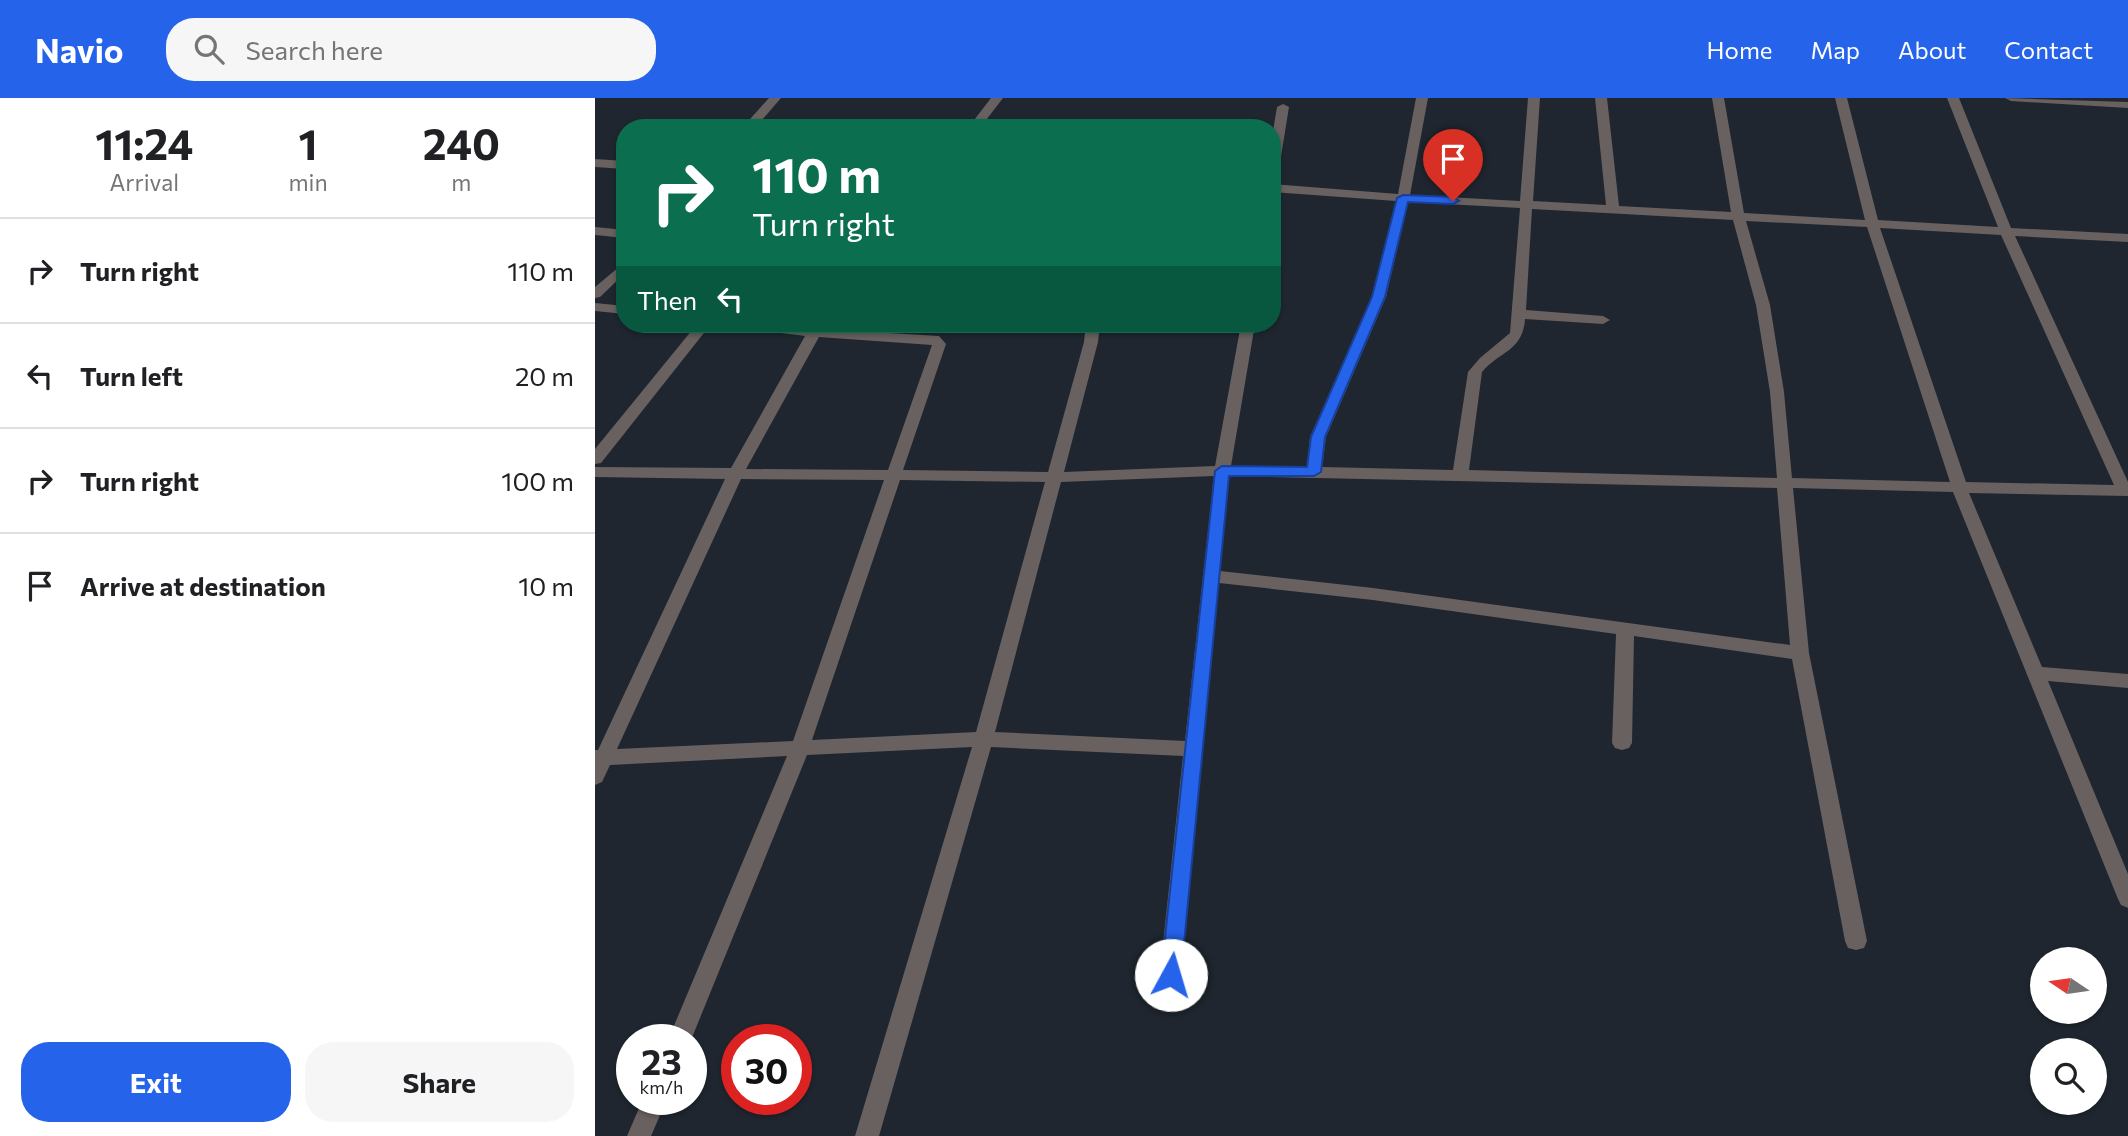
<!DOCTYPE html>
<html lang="en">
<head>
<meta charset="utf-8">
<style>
	body { margin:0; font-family:Commissioner,sans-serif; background:#f6f6f6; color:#202124; height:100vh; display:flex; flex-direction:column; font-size:26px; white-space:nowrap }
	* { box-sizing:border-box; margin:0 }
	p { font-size:23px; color:#757577 }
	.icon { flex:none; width:38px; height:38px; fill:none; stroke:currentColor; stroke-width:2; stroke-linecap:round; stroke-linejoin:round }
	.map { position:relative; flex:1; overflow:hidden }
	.drawer { display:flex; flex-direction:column; background:#fff; width:595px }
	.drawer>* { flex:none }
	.hud { position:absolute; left:21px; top:21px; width:665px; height:214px; border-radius:28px; box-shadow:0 2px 5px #0004; background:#0b6e4f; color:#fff; overflow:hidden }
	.needle { width:46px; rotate:283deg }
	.buttons { position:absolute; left:1435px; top:849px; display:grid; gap:14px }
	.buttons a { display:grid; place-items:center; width:77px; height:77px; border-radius:50%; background:#fff; box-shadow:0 2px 5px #0004; font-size:35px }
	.speed { position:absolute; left:21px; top:926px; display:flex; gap:14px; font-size:35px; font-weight:700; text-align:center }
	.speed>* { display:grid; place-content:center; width:91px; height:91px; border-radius:50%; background:#fff; box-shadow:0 2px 5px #0004; line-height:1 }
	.speed small { font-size:18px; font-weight:400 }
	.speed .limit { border:10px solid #d22; background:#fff; color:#111 }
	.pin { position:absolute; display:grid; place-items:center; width:60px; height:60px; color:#fff; margin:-72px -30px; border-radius:50% 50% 50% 0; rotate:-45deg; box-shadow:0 0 7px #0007 }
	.pin .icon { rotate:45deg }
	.me { position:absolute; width:77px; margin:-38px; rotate:6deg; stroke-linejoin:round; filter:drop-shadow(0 0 5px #0008) }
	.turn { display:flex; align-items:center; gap:24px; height:147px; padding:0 21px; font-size:32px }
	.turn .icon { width:91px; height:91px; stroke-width:2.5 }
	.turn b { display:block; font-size:49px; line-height:60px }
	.then { display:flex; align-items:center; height:66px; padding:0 21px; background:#0003; gap:14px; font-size:26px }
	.eta { display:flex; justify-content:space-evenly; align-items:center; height:119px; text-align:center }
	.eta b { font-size:42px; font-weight:700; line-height:49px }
	.primary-button { display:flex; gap:14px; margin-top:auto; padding:14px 21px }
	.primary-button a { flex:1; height:80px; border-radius:28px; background:#2563eb; color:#fff; font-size:28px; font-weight:700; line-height:80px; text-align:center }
	.primary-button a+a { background:#f6f6f6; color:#202124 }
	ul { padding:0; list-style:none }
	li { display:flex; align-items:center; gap:21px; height:105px; padding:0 21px; border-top:2px solid #e0e0e0 }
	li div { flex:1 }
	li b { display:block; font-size:26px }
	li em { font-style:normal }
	header { display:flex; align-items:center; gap:42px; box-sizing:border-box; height:98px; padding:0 35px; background:#2563eb; color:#fff }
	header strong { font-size:33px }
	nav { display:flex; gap:38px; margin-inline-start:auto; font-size:24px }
	.search { width:490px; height:63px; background:#f6f6f6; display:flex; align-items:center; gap:18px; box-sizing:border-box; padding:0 24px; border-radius:28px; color:#757577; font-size:26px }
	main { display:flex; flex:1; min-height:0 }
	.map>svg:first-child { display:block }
</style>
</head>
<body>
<header>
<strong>Navio</strong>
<div class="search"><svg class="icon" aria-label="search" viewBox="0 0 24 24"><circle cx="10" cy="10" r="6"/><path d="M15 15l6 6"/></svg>Search here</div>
<nav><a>Home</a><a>Map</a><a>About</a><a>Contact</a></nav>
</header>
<main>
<section class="drawer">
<div class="eta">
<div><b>11:24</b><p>Arrival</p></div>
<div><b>1</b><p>min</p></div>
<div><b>240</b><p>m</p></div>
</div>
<ul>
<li><svg class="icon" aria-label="right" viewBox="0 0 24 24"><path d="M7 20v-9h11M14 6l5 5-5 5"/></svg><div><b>Turn right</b></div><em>110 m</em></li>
<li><svg class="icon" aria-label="left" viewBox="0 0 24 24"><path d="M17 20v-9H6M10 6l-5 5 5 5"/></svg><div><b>Turn left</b></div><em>20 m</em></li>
<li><svg class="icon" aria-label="right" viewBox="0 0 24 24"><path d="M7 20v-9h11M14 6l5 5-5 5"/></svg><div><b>Turn right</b></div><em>100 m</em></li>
<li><svg class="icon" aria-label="arrive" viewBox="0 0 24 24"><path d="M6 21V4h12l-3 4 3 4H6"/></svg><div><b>Arrive at destination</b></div><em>10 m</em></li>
</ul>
<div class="primary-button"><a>Exit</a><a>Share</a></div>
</section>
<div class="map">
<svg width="1533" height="1038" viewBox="0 0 1533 1038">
	<rect width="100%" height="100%" fill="#1f262f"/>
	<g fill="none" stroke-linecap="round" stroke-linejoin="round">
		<g fill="#686160" fill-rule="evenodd">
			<polygon points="174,0 186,0 160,30 147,30"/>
			<polygon points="396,0 408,0 385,30 373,30"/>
			<path d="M821 0H833L815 97 925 103 933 0H945L938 103 1011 107 1000 0H1012L1024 108 1136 114 1117 0H1129L1149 115 1270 122 1240 0H1252L1283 122 1403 129 1352 0H1364L1416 130 1533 136V144L1420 138 1533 384V398L1374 395 1447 569 1533 576V590L1453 583 1533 776V810L1526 807 1523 801 1358 394 1198 390 1214 555 1272 843 1269 850 1261 852 1253 850 1250 843 1197 561 1039 538 1037 645 1034 650 1027 652 1020 650 1017 645 1021 536 778 502 624 485 584 902 581 909 573 912 565 909 562 902 588 658 396 649 284 1038H260L377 649 212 657 96 942H73L192 658 15 667 7 684 0 687V652H3L130 381 0 379V369L136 370 210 238 148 230 141 226H179L215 230 218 226H228V231L344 238 351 246 308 372 453 374 489 244 491 226H505L503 244 469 374 620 368 646 226H660L636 368 712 369 715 339 777 199 801 103 677 94V86L803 96ZM813 104 925 110 915 235 885 260 873 274 858 372 727 369 731 339 791 199ZM937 111 1138 122 1161 207 1175 294 1182 380 874 372 887 274C905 253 928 253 930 221L1008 226 1015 222 1008 218 931 212ZM1151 123 1272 129 1355 384 1197 380 1189 294 1175 207ZM1285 130 1406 137 1519 387 1371 384ZM224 239 337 247 293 372 151 371ZM619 378 590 643 400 634 466 384ZM634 378 1182 390 1195 547 778 490 625 473ZM146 381 289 382 198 643 22 651ZM305 382 450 384 381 634 217 642Z"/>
			<polygon points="1410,0 1533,4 1533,10 1416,3"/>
			<polygon points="688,6 694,9 683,77 677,81 677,39 682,9"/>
			<polygon points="0,61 30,63 30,71 0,69"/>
			<polygon points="0,129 30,132 30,140 0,137"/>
			<polygon points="30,164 30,175 5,199 0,200 0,189"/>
			<polygon points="0,205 30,208 30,216 0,213"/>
			<polygon points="102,226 116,226 6,365 0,366 0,351"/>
			<polygon points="48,1001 72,1001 56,1038 32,1038"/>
		</g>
	</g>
	<polygon fill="#2563eb" stroke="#184099" stroke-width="2" points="808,97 858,99 864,103 858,106 813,104 790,199 730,339 726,374 719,378 634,378 586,877 583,883 576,886 569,883 566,877 620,373 627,368 712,369 716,339 777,199 802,100"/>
</svg>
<div class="buttons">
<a><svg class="needle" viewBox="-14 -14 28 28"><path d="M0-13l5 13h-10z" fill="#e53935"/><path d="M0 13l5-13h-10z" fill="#757577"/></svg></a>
<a><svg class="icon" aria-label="search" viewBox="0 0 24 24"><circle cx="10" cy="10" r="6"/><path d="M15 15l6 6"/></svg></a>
</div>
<div class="speed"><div>23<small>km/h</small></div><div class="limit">30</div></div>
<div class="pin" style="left:858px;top:103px;background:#d93025"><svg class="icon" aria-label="arrive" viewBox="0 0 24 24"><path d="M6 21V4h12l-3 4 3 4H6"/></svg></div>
<svg class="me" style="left:576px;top:877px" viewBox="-20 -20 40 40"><circle r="19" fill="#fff"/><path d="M0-13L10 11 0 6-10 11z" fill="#2563eb"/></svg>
<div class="hud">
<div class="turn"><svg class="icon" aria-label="right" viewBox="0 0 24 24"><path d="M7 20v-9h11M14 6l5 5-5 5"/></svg><div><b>110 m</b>Turn right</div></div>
<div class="then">Then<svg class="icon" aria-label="left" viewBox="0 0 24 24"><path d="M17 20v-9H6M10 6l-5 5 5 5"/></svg></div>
</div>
</div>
</main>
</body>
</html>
